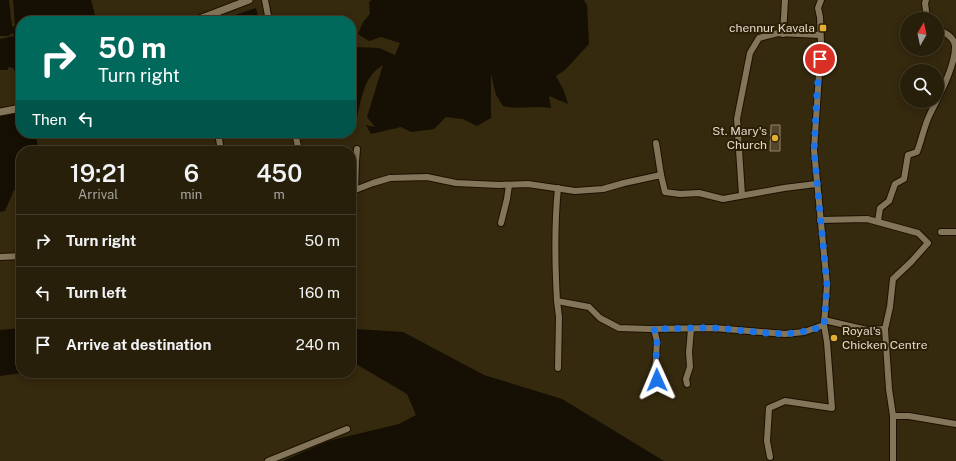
<!DOCTYPE html>
<html lang="en">
<head>
<meta charset="utf-8">
<style>
	body { margin:0; font-family:"Public Sans",sans-serif; background:#342c18; color:#f1f3f6; height:100vh; display:flex; flex-direction:column; font-size:15px; white-space:nowrap }
	* { box-sizing:border-box; margin:0 }
	p { font-size:13px; color:#a5a29c }
	.icon { flex:none; width:22px; height:22px; fill:none; stroke:currentColor; stroke-width:2; stroke-linecap:round; stroke-linejoin:round }
	.map { position:relative; flex:1; overflow:hidden }
	.panel { position:absolute; left:16px; top:146px; width:340px; height:232px; display:flex; flex-direction:column; background:#281f0a; border-radius:16px; box-shadow:0 2px 10px #0003,0 0 0 1px #443d2b }
	.panel>* { flex:none }
	.banner { position:absolute; left:16px; top:16px; width:340px; height:122px; border-radius:16px; box-shadow:0 2px 10px #0003,0 0 0 1px #443d2b; background:#00695c; color:#fff; overflow:hidden }
	.needle { width:26px; rotate:9deg }
	.controls { position:absolute; left:900px; top:12px; display:grid; gap:8px }
	.controls a { display:grid; place-items:center; width:44px; height:44px; border-radius:50%; background:#281f0a; box-shadow:0 2px 10px #0003,0 0 0 1px #443d2b; font-size:20px }
	.pin { position:absolute; display:grid; place-items:center; width:34px; height:34px; color:#fff; margin:-17px; border:2px solid #fff; border-radius:50%; box-shadow:0 1px 4px #0007 }
	.me { position:absolute; width:44px; margin:-22px; rotate:359deg; stroke-linejoin:round; filter:drop-shadow(0 0 3px #0008) }
	.turn { display:flex; align-items:center; gap:14px; height:84px; padding:0 16px; font-size:18px }
	.turn .icon { width:52px; height:52px; stroke-width:2.5 }
	.turn b { display:block; font-size:28px; line-height:34px }
	.then { display:flex; align-items:center; height:38px; padding:0 16px; background:#0003; gap:8px; font-size:15px }
	.eta { display:flex; justify-content:space-evenly; align-items:center; height:68px; text-align:center }
	.eta b { font-size:24px; font-weight:600; line-height:28px }
	ul { padding:0; list-style:none }
	li { display:flex; align-items:center; gap:12px; height:52px; padding:0 16px; border-top:1px solid #443d2b }
	li div { flex:1 }
	li b { display:block; font-size:15px }
	li em { font-style:normal }
	.map>svg:first-child { display:block }
</style>
</head>
<body>
<div class="map">
<svg width="956" height="461" viewBox="0 0 956 461">
	<rect width="100%" height="100%" fill="#35290e"/>
	<g fill="#150f04">
		<polygon points="0,0 9,0 12,27 15,26 13,0 91,0 95,15 94,17 95,21 21,21 21,83 13,68 9,67 7,70 0,70 0,39 14,36 13,33 8,36 0,36"/>
		<path d="M372 0H584L587 5 589 44 565 70 556 76 564 91 568 104 549 96 551 108C535 105 519 110 503 106L496 95 491 74V118L477 126 463 119 446 117 434 129 411 132 401 127 371 134 366 125 375 127 367 117 383 65C364 76 362 97 357 117L351 118V45L354 47 379 48 395 55 400 43 381 37 369 41 358 34 363 22 370 14 369 2Z"/>
		<polygon points="256,8 259,21 218,21"/>
		<polygon points="21,112 21,133 36,133 38,151 21,151 21,193 14,190 5,211 0,212 0,114"/>
		<polygon points="351,326 355,329 403,332 484,375 562,399 664,461 283,461 328,441 399,424 416,415 407,394 351,361"/>
		<polygon points="21,328 21,373 0,376 0,330"/>
	</g>
	<polygon fill="#53452b" stroke="#95866a" points="771,125 780,125 780,151 770,151"/>
	<g fill="none" stroke-linecap="round" stroke-linejoin="round">
		<defs>
			<g id="minor">
				<polyline points="265,0 269,21"/>
				<polyline points="926,0 925,3 927,19"/>
				<polyline points="783,34 785,0"/>
				<polyline points="218,133 221,151"/>
				<polyline points="295,133 299,151"/>
				<polyline points="656,143 661,175"/>
				<path d="M558 188C554 226 555 264 557 301L589 307 600 318 619 328 650 329 714 328 785 334 804 332 824 325 827 285 814 150 821 43 820 17 818 8 821 0"/>
				<polyline points="351,190 355,190 373,183 390,178 427,177 456,183 499,185 528,184 575,191 603,189 624,183 661,175 665,192 680,194 699,193 723,199 784,188 816,184"/>
				<polyline points="355,190 356,161 357,149"/>
				<polyline points="742,195 737,119 750,53 759,38 778,33 820,35"/>
				<polyline points="820,220 867,219 918,233 928,243 911,262 893,279 890,307 885,329 889,389 893,416 909,416 956,424"/>
				<path d="M878 221 880 208 889 201 895 184 904 179 908 155 917 152C922 139 924 126 930 114 939 96 956 65 955 45 953 36 944 32 937 29"/>
				<polyline points="501,223 507,199 509,185"/>
				<polyline points="941,232 956,232"/>
				<polyline points="0,257 21,256"/>
				<polyline points="557,301 559,317 558,368"/>
				<polyline points="824,320 867,330 885,329"/>
				<polyline points="654,329 657,341 655,374 657,380"/>
				<polyline points="687,384 686,379 690,367 689,352 691,329"/>
				<polyline points="770,457 767,441 769,408 785,401 832,408 827,342 824,325"/>
				<polyline points="268,461 347,429"/>
				<polyline points="893,461 893,416"/>
			</g>
			<g id="tertiary">
				<polyline points="194,21 249,0"/>
				<polyline points="0,112 21,108"/>
			</g>
		</defs>
		<use href="#minor" stroke="#1c1100" stroke-width="8"/>
		<use href="#tertiary" stroke="#1c1100" stroke-width="9"/>
		<use href="#minor" stroke="#837559" stroke-width="6"/>
		<use href="#tertiary" stroke="#837559" stroke-width="7"/>
	</g>
	<g fill="none" stroke-linecap="round" stroke-linejoin="round">
		<path stroke="#1a73e8" stroke-width="7" stroke-dasharray="0 12.6" d="M657 380 655 374 657 342 654 329C674 329 695 327 715 328 751 330 790 341 824 325L827 285 814 150 817 92 820 59"/>
	</g>
	<g fill="#e3ae34" stroke="#2b1f05" stroke-width="1.5">
		<rect x="819" y="24" width="8" height="8" rx="2"/>
		<circle cx="775" cy="138" r="4"/>
		<circle cx="834" cy="338" r="4"/>
	</g>
	<g text-anchor="middle" stroke-width="4" stroke-linejoin="round" paint-order="stroke">
		<g font-size="12" fill="#e2dacb" stroke="#2b1f05" text-anchor="end">
			<text x="815" y="32">chennur Kavala</text>
			<text x="767" y="135">St. Mary's<tspan x="767" dy="14">Church</tspan></text>
			<text x="842" y="335" text-anchor="start">Royal's<tspan x="842" dy="14">Chicken Centre</tspan></text>
		</g>
	</g>
</svg>
<div class="controls">
<a><svg class="needle" viewBox="-14 -14 28 28"><path d="M0-13l5 13h-10z" fill="#e53935"/><path d="M0 13l5-13h-10z" fill="#a5a29c"/></svg></a>
<a><svg class="icon" aria-label="search" viewBox="0 0 24 24"><circle cx="10" cy="10" r="6"/><path d="M15 15l6 6"/></svg></a>
</div>
<div class="pin" style="left:820px;top:59px;background:#d93025"><svg class="icon" aria-label="arrive" viewBox="0 0 24 24"><path d="M6 21V4h12l-3 4 3 4H6"/></svg></div>
<svg class="me" style="left:657px;top:380px" viewBox="-20 -20 40 40"><path d="M0-17L14 15 0 8-14 15z" fill="#1a73e8" stroke="#fff" stroke-width="4"/></svg>
<div class="banner">
<div class="turn"><svg class="icon" aria-label="right" viewBox="0 0 24 24"><path d="M7 20v-9h11M14 6l5 5-5 5"/></svg><div><b>50 m</b>Turn right</div></div>
<div class="then">Then<svg class="icon" aria-label="left" viewBox="0 0 24 24"><path d="M17 20v-9H6M10 6l-5 5 5 5"/></svg></div>
</div>
<section class="panel">
<div class="eta">
<div><b>19:21</b><p>Arrival</p></div>
<div><b>6</b><p>min</p></div>
<div><b>450</b><p>m</p></div>
</div>
<ul>
<li><svg class="icon" aria-label="right" viewBox="0 0 24 24"><path d="M7 20v-9h11M14 6l5 5-5 5"/></svg><div><b>Turn right</b></div><em>50 m</em></li>
<li><svg class="icon" aria-label="left" viewBox="0 0 24 24"><path d="M17 20v-9H6M10 6l-5 5 5 5"/></svg><div><b>Turn left</b></div><em>160 m</em></li>
<li><svg class="icon" aria-label="arrive" viewBox="0 0 24 24"><path d="M6 21V4h12l-3 4 3 4H6"/></svg><div><b>Arrive at destination</b></div><em>240 m</em></li>
</ul>
</section>
</div>
</body>
</html>
